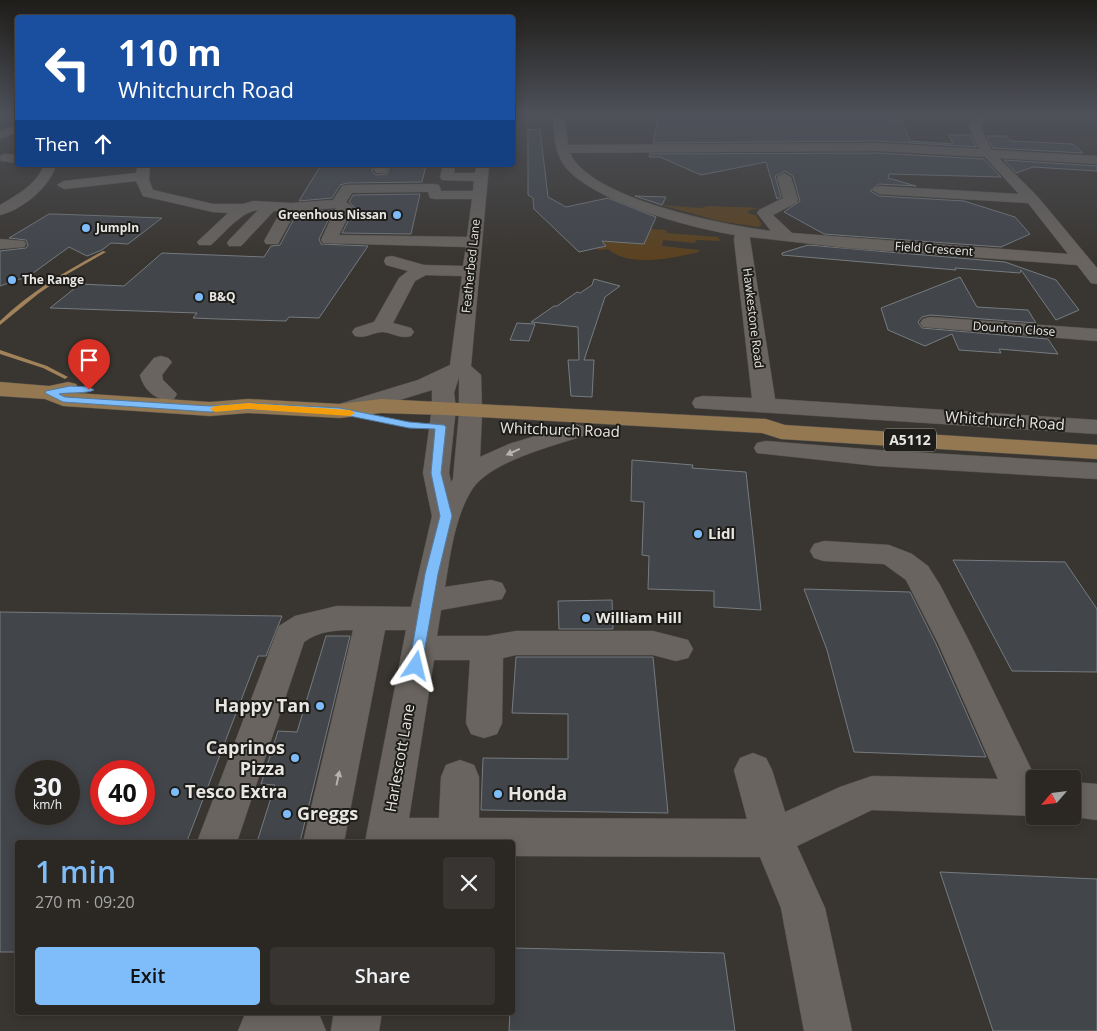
<!DOCTYPE html>
<html lang="en">
<head>
<meta charset="utf-8">
<style>
	body { margin:0; font-family:"Open Sans",sans-serif; background:#373431; color:#f1f3f6; height:100vh; display:flex; flex-direction:column; font-size:19px; white-space:nowrap }
	* { box-sizing:border-box; margin:0 }
	p { font-size:16px; color:#a6a6a6 }
	.icon { flex:none; width:28px; height:28px; fill:none; stroke:currentColor; stroke-width:2; stroke-linecap:round; stroke-linejoin:round }
	.map { position:relative; flex:1; overflow:hidden }
	.details { position:absolute; left:15px; top:840px; width:500px; height:175px; display:flex; flex-direction:column; background:#2b2824; border-radius:5px; box-shadow:0 2px 12px #0003,0 0 0 1px #474441 }
	.details>* { flex:none }
	.guide { position:absolute; left:15px; top:15px; width:500px; height:152px; border-radius:5px; box-shadow:0 2px 12px #0003,0 0 0 1px #474441; background:#1a4fa0; color:#fff; overflow:hidden }
	.needle { width:32px; rotate:242deg }
	.buttons { position:absolute; left:1026px; top:770px; display:grid; gap:10px }
	.buttons a { display:grid; place-items:center; width:55px; height:55px; border-radius:5px; background:#2b2824; box-shadow:0 2px 12px #0003,0 0 0 1px #474441; font-size:25px }
	.speed { position:absolute; left:15px; top:760px; display:flex; gap:10px; font-size:25px; font-weight:700; text-align:center }
	.speed>* { display:grid; place-content:center; width:65px; height:65px; border-radius:50%; background:#2b2824; box-shadow:0 2px 12px #0003,0 0 0 1px #474441; line-height:1 }
	.speed small { font-size:12px; font-weight:400 }
	.speed .limit { border:8px solid #d22; background:#fff; color:#111 }
	.pin { position:absolute; display:grid; place-items:center; width:42px; height:42px; color:#fff; margin:-51px -21px; border-radius:50% 50% 50% 0; rotate:-45deg; box-shadow:0 0 5px #0007 }
	.pin .icon { rotate:45deg }
	.me { position:absolute; width:55px; margin:-28px; rotate:10deg; stroke-linejoin:round; filter:drop-shadow(0 0 4px #0008) }
	.turn { display:flex; align-items:center; gap:18px; height:105px; padding:0 20px; font-size:22px }
	.turn .icon { width:65px; height:65px; stroke-width:2.5 }
	.turn b { display:block; font-size:35px; line-height:42px }
	.then { display:flex; align-items:center; height:48px; padding:0 20px; background:#0003; gap:10px; font-size:19px }
	.round { display:grid; place-items:center; flex:none; width:52px; height:52px; border-radius:5px; background:#373431 }
	.summary { display:flex; align-items:center; justify-content:space-between; height:85px; padding:0 20px }
	h1 { font-size:30px; font-weight:600; line-height:38px; color:#7ebdf9 }
	.button { display:flex; gap:10px; margin-top:auto; padding:10px 20px }
	.button a { flex:1; height:58px; border-radius:5px; background:#7ebdf9; color:#111; font-size:20px; font-weight:600; line-height:58px; text-align:center }
	.button a+a { background:#373431; color:#f1f3f6 }
	.map>svg:first-child { display:block }
</style>
</head>
<body>
<div class="map">
<svg width="1097" height="1031" viewBox="0 0 1097 1031">
	<rect width="100%" height="100%" fill="#393530"/>
	<g fill="#5b421f">
		<polygon points="661,205 701,208 708,206 762,208 749,210 748,213 756,215 762,225 758,227 719,221"/>
		<path d="M562 222 666 230 667 233 718 237 721 241 696 240 695 243 663 240 662 246 699 250V252C673 258 629 268 608 249L599 250Z"/>
	</g>
	<g fill="none" stroke-linecap="round" stroke-linejoin="round">
		<g fill="#a2825a" fill-rule="evenodd">
			<path d="M103 251 106 252 64 276 38 294 0 325V321C30 292 66 271 103 251Z"/>
			<polygon points="0,350 47,366 68,377 65,379 43,368 0,354"/>
		</g>
	</g>
	<g fill="#42464b" stroke="#757b80" fill-rule="evenodd">
		<polygon points="686,115 880,115 890,121 902,121 910,141 953,144 949,135 970,135 977,147 879,141 653,143 659,116"/>
		<polygon points="540,129 548,197 566,207 608,198 656,217 644,244 602,241 606,246 579,252 534,209 533,198 528,195 528,130"/>
		<polygon points="987,136 1006,136 1010,141 1073,144 1083,153 993,148"/>
		<polygon points="879,153 984,159 1001,177 889,174 888,178 916,186 879,184 870,191 879,196 964,201 1015,217 1030,234 1001,247 824,234 784,212 800,201 793,176 785,171 775,176 781,197 777,199 766,162 701,175 660,157 649,157 650,154"/>
		<polygon points="1004,160 1097,166 1097,171 1033,167 1016,173"/>
		<polygon points="321,165 374,165 372,171 376,175 387,174 390,165 426,165 422,182 347,183 340,185 332,198 299,201"/>
		<polygon points="420,194 411,234 342,233 355,208 349,202 353,195"/>
		<polygon points="635,196 666,197 662,205"/>
		<polygon points="333,210 319,239 321,244 368,246 319,318 289,317 286,321 218,319 193,318 197,313 50,308 80,284 124,286 162,253 264,257 271,246 280,245 297,213"/>
		<polygon points="49,214 54,214 162,218 128,244 111,243 102,250 87,256 69,247 29,276 0,286 0,251 26,248 28,245 26,240 9,238"/>
		<polygon points="808,245 1005,262 1056,280 1079,310 1056,320 1021,270 1020,273 955,268 956,270 782,255 782,253"/>
		<polygon points="960,277 977,307 1028,310 1036,323 930,315 922,317 918,322 922,328 1048,339 1058,354 999,349 1001,353 959,350 952,334 925,346 888,330 881,308"/>
		<polygon points="594,279 620,286 605,297 584,360 594,360 592,397 571,396 568,360 579,360 578,327 531,322 554,306 557,306 577,292 580,293 592,285"/>
		<polygon points="517,323 535,324 529,341 510,340"/>
		<polygon points="632,460 693,465 692,468 746,472 761,610 714,607 714,591 648,589 649,556 642,555 644,502 631,501"/>
		<polygon points="953,560 1065,562 1097,609 1097,672 1012,671"/>
		<polygon points="804,589 910,592 936,644 986,757 854,752 827,650"/>
		<polygon points="612,600 613,629 559,629 558,601"/>
		<path d="M0 612 282 616 266 656H258L187 841 18 842V952H0ZM26 771H69V814H26ZM101 771H144V814H101Z"/>
		<polygon points="326,636 350,636 300,842 257,842 275,785 261,784 278,731 297,732"/>
		<polygon points="516,657 653,657 668,813 481,810 483,758 568,759 568,714 512,713"/>
		<polygon points="940,872 1097,879 1097,1031 993,1031"/>
		<polygon points="513,948 724,953 735,1031 509,1031 510,1012 512,1012"/>
	</g>
	<g fill="none" stroke-linecap="round" stroke-linejoin="round">
		<defs>
			<g id="minor">
				<path d="M553 115H564L568 145 879 143 980 149 972 135 969 124 977 115H988L981 124 984 135 992 150 1097 156V164L999 158 1038 197 1097 268V284L1091 283 1077 265 848 248 750 237V239L775 399 1097 420V434L695 408 692 403 695 398 703 396 752 398 734 239 735 235C691 228 589 201 563 164 554 150 554 132 553 115ZM879 151 985 157 1019 194 879 186 872 190 879 194 1028 203 1068 254 792 233 773 215 796 203 798 200 791 177 784 173 777 177 783 198 759 210 757 213 771 231C724 225 590 199 570 153Z"/>
				<path d="M882 115H906V116C901 121 888 120 882 115Z"/>
				<polygon points="18,125 18,132 0,139 0,131"/>
				<polygon points="5,154 18,155 18,163 1,161 0,156"/>
				<path d="M44 165H56C50 187 22 210 0 215V205C17 195 37 184 44 165Z"/>
				<path d="M138 165H150L149 180 153 190 213 204H243L253 201 291 203 333 200 342 186 347 185 434 184 439 185 441 191H473L474 181 442 180 440 177 443 165H455L454 173H475L477 165H489L471 366 481 375 482 414 480 457 509 444 575 424 583 426 587 431 583 436C553 446 492 461 473 488 455 515 450 555 445 587L491 580 502 583 506 591 502 599 441 610 437 636H487L516 631H653L688 640 693 649 688 658 676 661 653 655H516L503 658 502 723 497 734 484 738 471 734 466 723 470 660H434L409 818H439L441 777 446 765 460 760 474 765 479 777V818L747 819 734 770 740 758 753 753 766 758 772 770 785 812 840 787 872 776 998 779 938 643 906 580 884 564 824 561 814 558 810 551 814 544 824 541 889 545 912 554 928 566 940 585 970 643 1036 779 1035 816 872 810 797 846 825 908 852 1031H804L781 908 760 857 512 856V842H365L406 630H385L344 842H303L353 630C335 630 319 631 304 642L237 842H197L279 626 295 616 337 606 411 607 432 516 423 473 432 408V390L344 417 336 415 332 410 336 405 418 380 450 365 462 276 426 275 415 281 393 323 411 328 414 332 411 336C400 339 393 333 383 332 373 332 366 339 355 336L352 332 355 328 374 322 399 278 408 271 386 265 384 261 386 257 392 256 424 265 463 266 466 247 323 243 321 240 336 208 296 211 278 244H266L264 241 281 211H274L241 246H229L227 243 229 240 258 210C240 212 224 234 211 245H199L197 242 228 213 213 212 143 196 136 181 64 189 57 185 64 181 136 173ZM428 192 430 198 435 199H472L467 237 339 235 353 207 346 202 352 193ZM459 377V414L453 479 451 482 449 473 456 408 454 393Z"/>
				<polygon points="376,165 388,165 386,173 376,173 374,170"/>
				<polygon points="0,239 24,241 26,244 24,247 0,249"/>
				<polygon points="930,317 1097,329 1097,341 923,327 920,323 923,319"/>
				<path d="M161 356 168 358 172 362 162 375 163 380 177 394 174 399C158 403 144 391 140 375L154 358Z"/>
				<polygon points="766,441 877,450 1097,463 1097,479 877,466 757,453 754,448 757,443"/>
				<polygon points="1072,782 1097,784 1097,820 1068,816 1072,816"/>
				<polygon points="248,1012 316,1012 319,1014 326,1031 238,1031 245,1014"/>
				<polygon points="334,1012 382,1012 379,1031 331,1031"/>
			</g>
			<polygon id="major" points="0,382 49,386 68,382 76,384 79,389 76,393 210,402 248,399 340,404 381,399 766,419 785,425 1097,445 1097,459 781,439 762,433 444,415 381,413 340,418 248,413 210,416 63,406 45,399 0,396"/>
		</defs>
		<use href="#minor" stroke="#54514d" stroke-width="1"/>
		<use href="#major" stroke="#54514d" stroke-width="1"/>
		<use href="#minor" fill="#69645f" fill-rule="evenodd"/>
		<use href="#major" fill="#947852" fill-rule="evenodd"/>
	</g>
	<defs><path id="oneway-solid" d="M-6-.8H1V-3.2L6.5 0L1 3.2V.8H-6Z" transform="scale(1.25)"/></defs>
	<g fill="#b6b3af">
		<use href="#oneway-solid" transform="translate(513 452) rotate(156)"/>
		<use href="#oneway-solid" transform="translate(338 778) rotate(-78)"/>
	</g>
	<linearGradient id="sky" x2="0" y2="1"><stop stop-color="#1f1d1a"/><stop offset="0.44" stop-color="#4e5159"/><stop offset="1" stop-color="#4e5159" stop-opacity="0"/></linearGradient>
	<rect width="1097" height="260" fill="url(#sky)"/>
	<path fill="#7ebdf9" stroke="#527ba2" d="M70 386 89 387 94 390C87 394 69 392 59 394L65 397 210 406 248 403 340 408 409 422 444 425 446 427 441 473 452 516 438 574 421 670 416 672 411 670 409 666 425 574 440 516 431 473 435 429 409 428 340 414 248 409 210 412 63 402 45 393 46 391Z"/>
	<polygon fill="#f59e0b" points="248,403 350,410 355,413 350,416 248,409 215,412 210,409 215,406"/>
	<g fill="#7ebdf9" stroke="#1e1d1a" stroke-width="2">
		<circle cx="397" cy="215" r="5"/>
		<circle cx="86" cy="228" r="5"/>
		<circle cx="12" cy="280" r="5"/>
		<circle cx="199" cy="297" r="5"/>
		<circle cx="698" cy="534" r="5"/>
		<circle cx="586" cy="618" r="5"/>
		<circle cx="320" cy="706" r="5"/>
		<circle cx="295" cy="758" r="5"/>
		<circle cx="175" cy="792" r="5"/>
		<circle cx="498" cy="794" r="5"/>
		<circle cx="287" cy="814" r="5"/>
	</g>
	<g text-anchor="middle" stroke-width="4" stroke-linejoin="round" paint-order="stroke">
		<g font-size="12" font-weight="bold" fill="#e9e7e4" stroke="#1e1d1a" text-anchor="start">
			<text x="387" y="219" text-anchor="end">Greenhous Nissan</text>
			<text x="96" y="232">JumpIn</text>
			<text x="22" y="284">The Range</text>
			<text x="209" y="301">B&amp;Q</text>
		</g>
		<g font-size="12" fill="#e9e7e4" stroke="#1e1d1a">
			<text transform="translate(934 249) rotate(4)" y="4">Field Crescent</text>
			<text transform="translate(471 266) rotate(-84)" y="4">Featherbed Lane</text>
			<text transform="translate(753 318) rotate(83)" y="4">Hawkestone Road</text>
			<text transform="translate(1014 329) rotate(4)" y="4">Dounton Close</text>
		</g>
		<rect fill="#1e1d1a" stroke="#acaaa7" stroke-width="1" x="884" y="428.5" width="52" height="23" rx="4"/>
		<g font-size="14" font-weight="bold" fill="#e9e7e4">
			<text x="910" y="445">A5112</text>
		</g>
		<g font-size="15" fill="#e9e7e4" stroke="#1e1d1a">
			<text transform="translate(1005 421) rotate(4)" y="5">Whitchurch Road</text>
			<text transform="translate(560 430) rotate(2)" y="5">Whitchurch Road</text>
			<text transform="translate(400 758) rotate(-80)" y="5">Harlescott Lane</text>
		</g>
		<g font-size="15" font-weight="bold" fill="#e9e7e4" stroke="#1e1d1a" text-anchor="start">
			<text x="708" y="539">Lidl</text>
			<text x="596" y="623">William Hill</text>
		</g>
		<g font-size="18" font-weight="bold" fill="#e9e7e4" stroke="#1e1d1a" text-anchor="start">
			<text x="310" y="712" text-anchor="end">Happy Tan</text>
			<text x="285" y="754" text-anchor="end">Caprinos<tspan x="285" dy="21">Pizza</tspan></text>
			<text x="185" y="798">Tesco Extra</text>
			<text x="508" y="800">Honda</text>
			<text x="297" y="820">Greggs</text>
		</g>
	</g>
</svg>
<div class="buttons">
<a><svg class="needle" viewBox="-14 -14 28 28"><path d="M0-13l5 13h-10z" fill="#e53935"/><path d="M0 13l5-13h-10z" fill="#a6a6a6"/></svg></a>
</div>
<div class="speed"><div>30<small>km/h</small></div><div class="limit">40</div></div>
<div class="pin" style="left:89px;top:390px;background:#d93025"><svg class="icon" aria-label="arrive" viewBox="0 0 24 24"><path d="M6 21V4h12l-3 4 3 4H6"/></svg></div>
<svg class="me" style="left:416px;top:666px" viewBox="-20 -20 40 40"><path d="M0-17L14 15 0 8-14 15z" fill="#7ebdf9" stroke="#fff" stroke-width="4"/></svg>
<div class="guide">
<div class="turn"><svg class="icon" aria-label="left" viewBox="0 0 24 24"><path d="M17 20v-9H6M10 6l-5 5 5 5"/></svg><div><b>110 m</b>Whitchurch Road</div></div>
<div class="then">Then<svg class="icon" aria-label="ahead" viewBox="0 0 24 24"><path d="M12 20V5M6 11l6-6 6 6"/></svg></div>
</div>
<section class="details">
<div class="summary"><div><h1>1 min</h1><p>270 m · 09:20</p></div><a class="round"><svg class="icon" aria-label="close" viewBox="0 0 24 24"><path d="M6 6l12 12M18 6L6 18"/></svg></a></div>
<div class="button"><a>Exit</a><a>Share</a></div>
</section>
</div>
</body>
</html>
